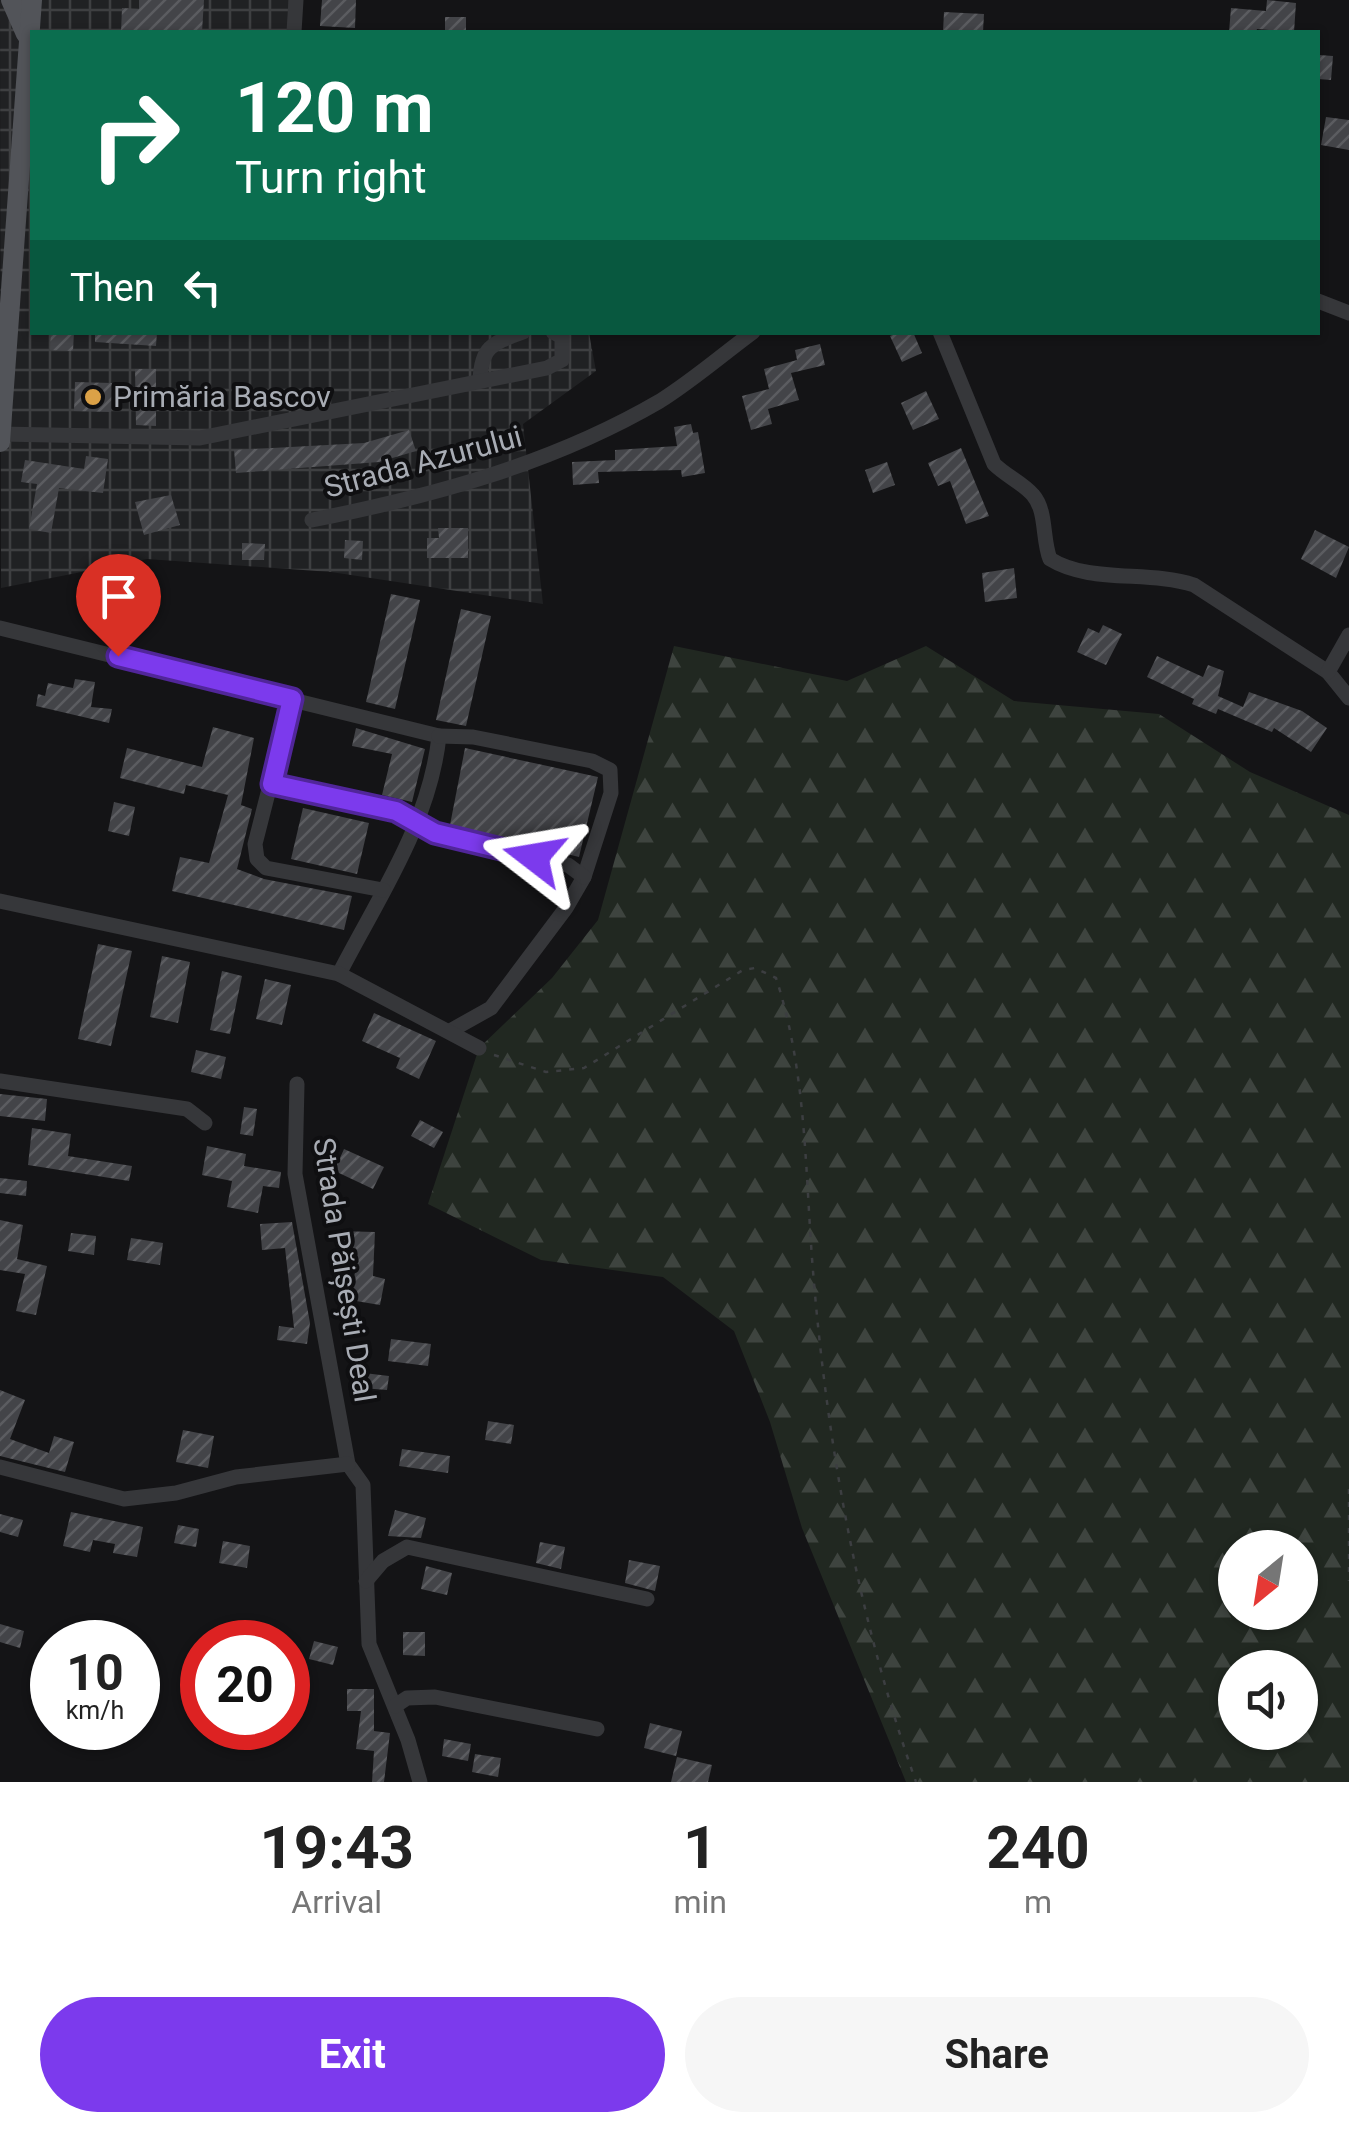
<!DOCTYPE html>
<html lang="en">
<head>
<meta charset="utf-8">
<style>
	body { margin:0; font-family:Roboto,sans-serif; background:#f6f6f6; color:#222; height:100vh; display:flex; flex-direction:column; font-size:38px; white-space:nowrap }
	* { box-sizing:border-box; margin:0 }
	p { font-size:32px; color:#767676 }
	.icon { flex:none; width:55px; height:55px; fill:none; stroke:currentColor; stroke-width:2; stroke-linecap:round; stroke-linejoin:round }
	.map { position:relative; height:1782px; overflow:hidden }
	.panel { display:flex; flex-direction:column; background:#fff; flex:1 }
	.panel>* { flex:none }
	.top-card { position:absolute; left:30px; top:30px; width:1290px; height:305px; border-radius:0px; box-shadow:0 2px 8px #0004; background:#0b6e4f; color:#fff; overflow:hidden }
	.needle { width:65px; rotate:210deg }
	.controls { position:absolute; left:1218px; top:1530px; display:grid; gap:20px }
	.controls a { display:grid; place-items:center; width:100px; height:100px; border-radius:50%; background:#fff; box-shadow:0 2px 8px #0004; font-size:50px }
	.speed { position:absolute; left:30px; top:1620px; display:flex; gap:20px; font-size:50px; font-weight:700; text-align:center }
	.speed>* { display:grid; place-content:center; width:130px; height:130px; border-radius:50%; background:#fff; box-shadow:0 2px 8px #0004; line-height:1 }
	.speed small { font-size:25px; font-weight:400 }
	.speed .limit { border:15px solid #d22; background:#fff; color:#111 }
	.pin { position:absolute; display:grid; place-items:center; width:85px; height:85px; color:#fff; margin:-102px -42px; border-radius:50% 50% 50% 0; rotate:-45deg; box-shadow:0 0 10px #0007 }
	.pin .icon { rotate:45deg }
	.me { position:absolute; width:110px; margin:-55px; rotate:284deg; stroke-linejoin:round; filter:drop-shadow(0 0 8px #0008) }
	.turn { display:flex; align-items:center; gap:35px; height:210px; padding:0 40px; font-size:45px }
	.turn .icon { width:130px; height:130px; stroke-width:2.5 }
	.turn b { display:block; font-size:70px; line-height:85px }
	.then { display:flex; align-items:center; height:95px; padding:0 40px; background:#0003; gap:20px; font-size:38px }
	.eta { display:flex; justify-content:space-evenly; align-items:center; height:170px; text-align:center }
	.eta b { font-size:60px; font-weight:700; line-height:70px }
	.action { display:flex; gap:20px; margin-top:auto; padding:20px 40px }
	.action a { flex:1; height:115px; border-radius:60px; background:#7c3aed; color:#fff; font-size:40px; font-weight:700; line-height:115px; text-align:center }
	.action a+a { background:#f6f6f6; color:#222 }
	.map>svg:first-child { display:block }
</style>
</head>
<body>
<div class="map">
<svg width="1349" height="1782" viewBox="0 0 1349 1782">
	<defs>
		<pattern id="industrial-grid" width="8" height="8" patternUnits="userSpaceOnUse" patternTransform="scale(2.5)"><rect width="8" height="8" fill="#202123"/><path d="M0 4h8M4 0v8" fill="none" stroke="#3e3f41"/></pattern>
		<pattern id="forest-firs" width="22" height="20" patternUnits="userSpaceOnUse" patternTransform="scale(2.5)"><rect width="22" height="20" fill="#212821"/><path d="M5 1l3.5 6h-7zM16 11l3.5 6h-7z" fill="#3e443f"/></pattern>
		<pattern id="building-hatch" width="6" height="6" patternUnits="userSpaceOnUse" patternTransform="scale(2.5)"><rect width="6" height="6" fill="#434448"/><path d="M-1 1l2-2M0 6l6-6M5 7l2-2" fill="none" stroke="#5b5c60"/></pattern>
	</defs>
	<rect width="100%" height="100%" fill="#141416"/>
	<polygon fill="url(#industrial-grid)" points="0,0 292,0 290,32 32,32 32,332 589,333 596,371 523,424 543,604 331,572 147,559 1,588"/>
	<path fill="url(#forest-firs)" fill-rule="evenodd" d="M674 646 847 681 926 646 1014 701 1159 714 1250 772 1349 815V1782H906L802 1528 770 1422 734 1331 663 1277 541 1260 428 1204 479 1048 552 978 598 920ZM1235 1548H1300V1612H1235ZM1235 1668H1300V1732H1235Z"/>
	<g fill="url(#building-hatch)">
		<polygon points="139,0 204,0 202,32 121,32 122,8 139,9"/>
		<polygon points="322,0 356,0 355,28 320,26"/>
		<polygon points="1267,0 1296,3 1294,32 1257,29 1256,32 1229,32 1231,8 1266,11"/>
		<polygon points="944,12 984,14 983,32 943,32"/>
		<rect x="445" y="17" width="21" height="15"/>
		<polygon points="1319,55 1333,56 1331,80 1318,79"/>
		<polygon points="1326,117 1349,120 1349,150 1321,145"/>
		<polygon points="51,332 74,332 73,351 50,350"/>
		<polygon points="95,332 157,332 156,346 95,342"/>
		<polygon points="898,332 913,332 922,353 902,362 890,336"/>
		<polygon points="820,344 825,365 791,373 799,400 768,409 772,424 751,430 742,396 769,389 764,369 797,360 795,350"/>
		<polygon points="135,369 156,369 156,426 136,425"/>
		<polygon points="75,382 112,383 111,412 74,411"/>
		<polygon points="926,391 939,419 913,430 901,403"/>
		<polygon points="691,424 693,433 698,432 705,473 682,477 681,470 598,472 599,483 573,485 572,462 615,460 615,450 677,446 674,427"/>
		<polygon points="409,430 416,451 379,462 236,473 234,450 364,443"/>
		<polygon points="961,448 989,516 966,524 950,481 938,486 928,463"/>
		<polygon points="86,456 108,459 103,493 59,488 51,533 29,529 37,484 21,482 25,460 84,469"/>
		<polygon points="887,462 895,485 873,493 865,470"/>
		<polygon points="171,495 180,525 144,535 135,502"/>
		<polygon points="438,528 468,528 468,558 427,558 427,538 439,538"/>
		<polygon points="1315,530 1349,547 1336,578 1301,559"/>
		<polygon points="345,540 363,541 362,560 344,558"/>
		<polygon points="242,543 265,544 264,560 242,560"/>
		<polygon points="1014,568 1017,598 985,602 982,573"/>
		<polygon points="391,594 420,600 395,709 366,702"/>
		<polygon points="461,609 491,616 466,726 436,720"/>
		<polygon points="1103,625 1122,634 1106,665 1077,652 1088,628 1099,633"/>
		<polygon points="1157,656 1203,677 1208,665 1224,671 1218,696 1243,707 1249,692 1302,711 1327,728 1311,752 1274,728 1272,732 1218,709 1216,714 1192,704 1194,699 1147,677"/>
		<polygon points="75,679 95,682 91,707 112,709 109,723 36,706 38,694 45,696 48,683 73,688"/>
		<polygon points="213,727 254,738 241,805 252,809 237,869 264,879 352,896 344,930 172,891 180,857 209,863 228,795 186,785 184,794 120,778 127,748 202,767"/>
		<polygon points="356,728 425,749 412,802 382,795 392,754 352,746"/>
		<polygon points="465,748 598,777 579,857 450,825"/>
		<polygon points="114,802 135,807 129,836 108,831"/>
		<polygon points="303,808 369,823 357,874 291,859"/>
		<polygon points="98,944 132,951 111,1046 78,1039"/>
		<polygon points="162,956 190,962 178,1023 150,1017"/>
		<polygon points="222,971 242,976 230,1034 210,1030"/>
		<polygon points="265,979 291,985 282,1025 256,1019"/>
		<polygon points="374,1013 436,1041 419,1079 396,1068 400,1058 362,1041"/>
		<polygon points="196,1050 226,1057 221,1079 191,1072"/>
		<polygon points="0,1094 47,1099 45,1121 0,1116"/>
		<polygon points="244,1107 257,1109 253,1136 240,1134"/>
		<polygon points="420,1120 443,1132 434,1148 411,1136"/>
		<polygon points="32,1128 71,1134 68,1156 132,1166 129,1181 28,1165"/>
		<polygon points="207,1146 246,1154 244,1166 281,1172 279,1188 263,1186 258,1213 227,1207 232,1181 202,1175"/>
		<polygon points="344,1149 384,1167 373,1189 322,1165 328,1152 340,1158"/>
		<polygon points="0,1178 27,1181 26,1196 0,1193"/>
		<polygon points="0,1220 23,1225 17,1259 47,1266 36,1315 16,1311 25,1274 0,1270"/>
		<polygon points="292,1222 310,1323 307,1344 277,1340 279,1326 294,1328 285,1248 262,1250 260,1224"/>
		<polygon points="338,1231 375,1232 373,1276 385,1279 380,1305 350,1300 357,1261 353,1261 353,1252 337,1251"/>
		<polygon points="71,1233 96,1236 94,1255 68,1251"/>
		<polygon points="131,1238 163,1243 160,1265 127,1260"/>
		<polygon points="391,1339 431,1344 428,1366 388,1361"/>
		<polygon points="364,1373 389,1376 387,1390 362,1388"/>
		<polygon points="0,1390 25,1400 10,1439 49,1453 54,1436 74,1442 65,1472 0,1456"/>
		<polygon points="488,1421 514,1425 511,1444 485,1440"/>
		<polygon points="183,1430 214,1436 208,1468 176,1462"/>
		<polygon points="402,1449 450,1456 448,1473 399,1466"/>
		<polygon points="395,1510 426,1518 421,1538 388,1536"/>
		<polygon points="71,1512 143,1527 137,1557 113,1553 115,1544 93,1540 90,1552 63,1546"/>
		<polygon points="0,1514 23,1520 18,1537 0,1532"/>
		<polygon points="178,1525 199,1529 196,1547 174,1543"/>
		<polygon points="223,1541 250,1546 247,1568 219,1563"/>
		<polygon points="540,1542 565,1547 561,1569 536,1563"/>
		<polygon points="629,1560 660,1566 655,1591 625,1583"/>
		<polygon points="426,1566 452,1573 447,1595 421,1589"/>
		<polygon points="0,1624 24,1631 20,1648 0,1642"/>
		<polygon points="403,1632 425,1632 425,1656 403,1655"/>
		<polygon points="314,1641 338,1647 333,1665 309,1659"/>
		<polygon points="347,1689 374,1689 374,1731 390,1733 384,1782 372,1782 374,1751 356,1749 361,1711 347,1711"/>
		<polygon points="650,1723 682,1731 676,1756 644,1748"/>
		<polygon points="444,1739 471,1744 468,1761 442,1756"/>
		<polygon points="475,1754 501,1758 498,1777 472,1772"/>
		<polygon points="677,1757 712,1765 708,1782 671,1782"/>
	</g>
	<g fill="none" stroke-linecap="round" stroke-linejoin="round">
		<g stroke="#3c3e41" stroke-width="2.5" stroke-dasharray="5 8" stroke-linecap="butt">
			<path d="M494 1055 546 1072 584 1068 743 970 755 968 776 978C807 1073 805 1173 813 1271 827 1444 858 1618 916 1782"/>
			<polyline points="1349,1489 1349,1581"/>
		</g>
		<g stroke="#36373a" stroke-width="15">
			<polyline points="294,32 296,0"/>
			<polyline points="1318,301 1349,313"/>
			<path d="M940 332 994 464C1006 476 1023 483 1033 495 1047 511 1042 539 1050 559 1090 584 1149 570 1194 585L1328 672 1349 698"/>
			<path d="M480 381C481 346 493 343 523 332"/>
			<polyline points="1,434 200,438 547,368 562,360 562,337 553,332"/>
			<path d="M312 520C433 496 552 464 660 401 692 381 722 355 753 332"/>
			<path d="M0 628 439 736C430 823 378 898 339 974"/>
			<polyline points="1328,672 1349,635"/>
			<polyline points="292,699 255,844 257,859 266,868 383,890"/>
			<polyline points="439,736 473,737 592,761 610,770 611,793 584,877 566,908 491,1008 450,1031"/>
			<polyline points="272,784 396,811 435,833 568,865 584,877"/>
			<polyline points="0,901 339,974 479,1048"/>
			<polyline points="0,1081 187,1109 205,1123"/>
			<polyline points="297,1084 295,1174 348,1464 363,1485 369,1644 408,1740 420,1782"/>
			<polyline points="0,1467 124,1499 176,1493 236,1477 348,1464"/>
			<polyline points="366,1581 383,1561 407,1547 647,1599"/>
			<polyline points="395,1706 407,1698 435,1697 597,1729"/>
		</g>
		<g stroke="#525459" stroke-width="20">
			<polyline points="11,0 26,34"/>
			<polyline points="0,442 32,0"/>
		</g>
	</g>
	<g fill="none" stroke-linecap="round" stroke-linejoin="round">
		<defs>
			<polyline id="route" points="118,656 292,699 272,784 396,811 435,833 534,857"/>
		</defs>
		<use href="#route" stroke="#51269a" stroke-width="25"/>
		<use href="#route" stroke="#7c3aed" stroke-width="18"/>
	</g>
	<circle fill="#dba147" stroke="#0f0f11" stroke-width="4" cx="93" cy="397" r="10"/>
	<g text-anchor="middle" stroke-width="8" stroke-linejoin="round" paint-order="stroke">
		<g font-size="30" fill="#a8acb4" stroke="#0f0f11" text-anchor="start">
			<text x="113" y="407">Primăria Bascov</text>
		</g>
		<g font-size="30" fill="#a8acb4" stroke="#0f0f11">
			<text transform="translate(423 462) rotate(-15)" y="10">Strada Azurului</text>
			<text transform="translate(344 1270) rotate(81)" y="10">Strada Păișești Deal</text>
		</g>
	</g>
</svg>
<div class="controls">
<a><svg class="needle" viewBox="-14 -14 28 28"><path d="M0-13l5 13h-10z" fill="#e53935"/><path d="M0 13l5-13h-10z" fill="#767676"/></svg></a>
<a><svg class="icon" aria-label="sound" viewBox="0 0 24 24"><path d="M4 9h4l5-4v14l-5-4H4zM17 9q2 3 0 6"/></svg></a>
</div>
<div class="speed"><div>10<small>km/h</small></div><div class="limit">20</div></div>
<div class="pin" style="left:118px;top:656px;background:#d93025"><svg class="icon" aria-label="arrive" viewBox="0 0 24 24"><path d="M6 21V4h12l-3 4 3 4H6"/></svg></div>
<svg class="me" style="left:534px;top:857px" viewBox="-20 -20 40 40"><path d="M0-17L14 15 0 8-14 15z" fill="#7c3aed" stroke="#fff" stroke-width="4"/></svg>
<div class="top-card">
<div class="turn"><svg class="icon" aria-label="right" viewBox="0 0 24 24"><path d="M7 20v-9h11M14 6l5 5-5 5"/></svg><div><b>120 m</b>Turn right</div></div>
<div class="then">Then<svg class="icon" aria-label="left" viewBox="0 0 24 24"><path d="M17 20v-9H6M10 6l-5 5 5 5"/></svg></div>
</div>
</div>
<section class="panel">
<div class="eta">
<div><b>19:43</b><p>Arrival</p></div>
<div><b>1</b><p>min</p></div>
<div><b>240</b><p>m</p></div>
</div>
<div class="action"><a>Exit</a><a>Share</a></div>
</section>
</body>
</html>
